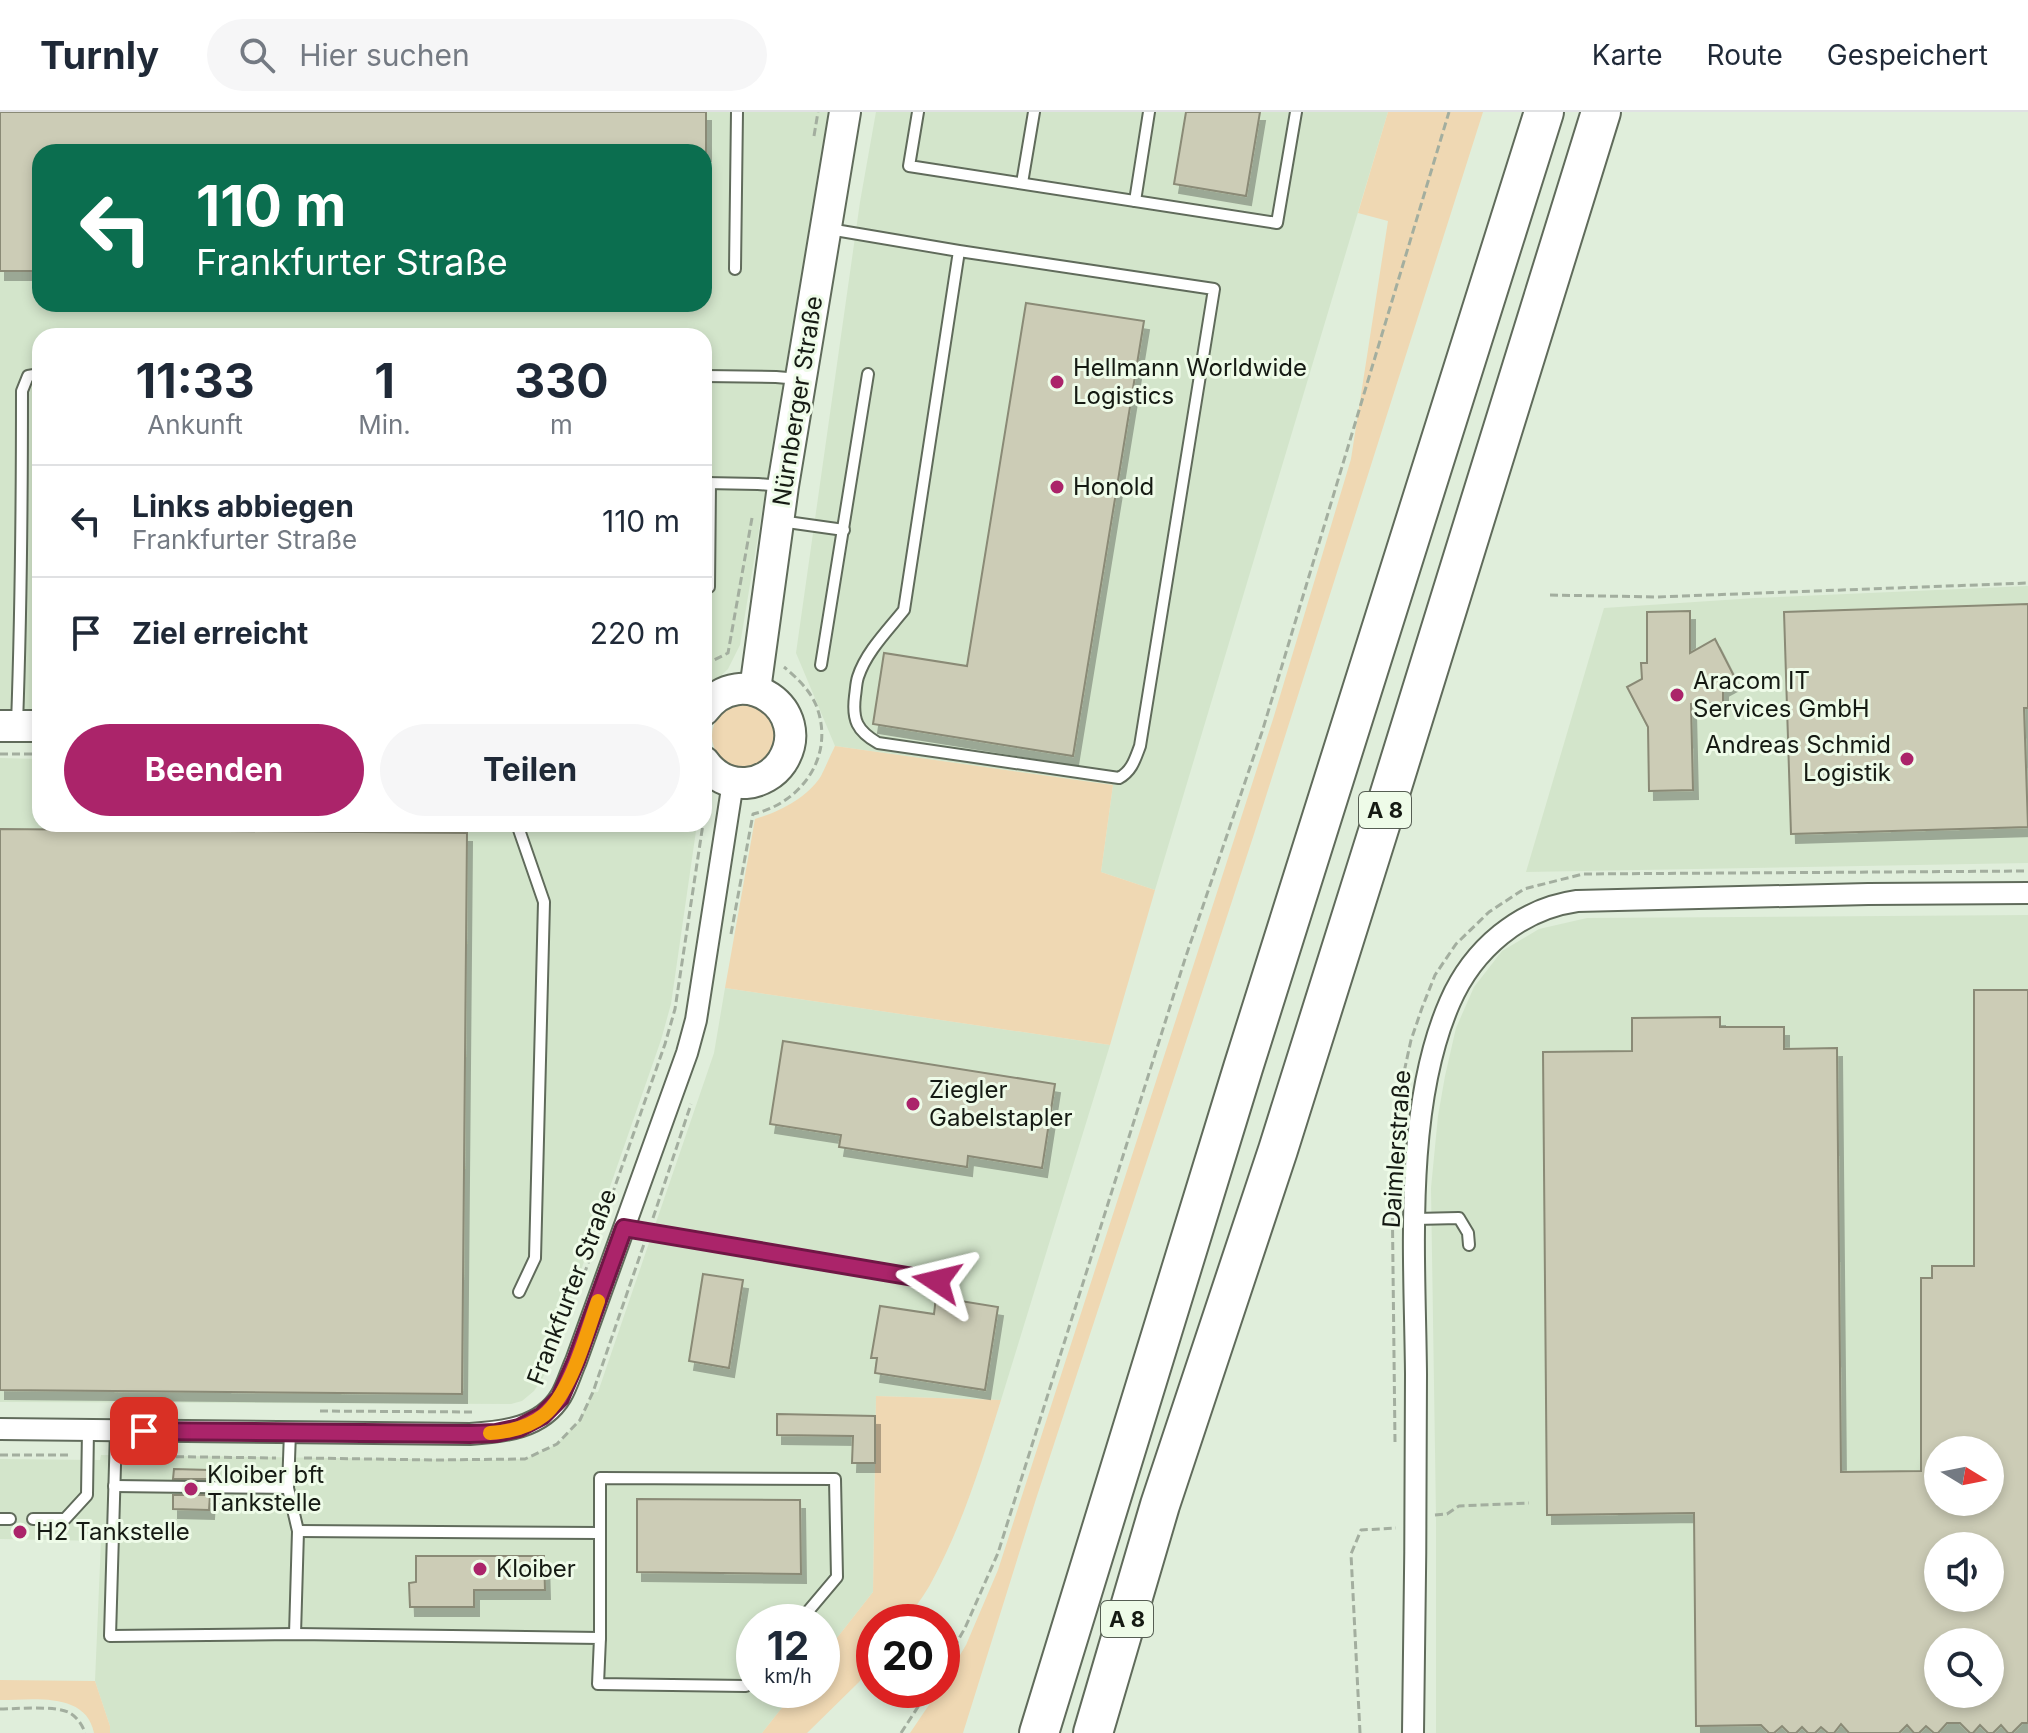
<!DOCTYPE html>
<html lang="de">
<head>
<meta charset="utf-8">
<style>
	body { margin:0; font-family:Inter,sans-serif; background:#f6f6f7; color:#1f2937; height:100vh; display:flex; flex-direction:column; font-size:30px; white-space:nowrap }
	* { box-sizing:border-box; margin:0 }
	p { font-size:26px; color:#747a83 }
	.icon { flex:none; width:44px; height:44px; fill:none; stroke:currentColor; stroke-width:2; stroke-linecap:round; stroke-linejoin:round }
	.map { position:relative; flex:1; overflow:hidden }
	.sheet { position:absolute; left:32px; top:216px; width:680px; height:504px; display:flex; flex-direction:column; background:#fff; border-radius:24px; box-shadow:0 4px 12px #0003 }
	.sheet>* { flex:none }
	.guide { position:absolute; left:32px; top:32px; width:680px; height:168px; border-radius:24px; box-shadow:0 4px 12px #0003; background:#0b6e4f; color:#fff; overflow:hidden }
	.needle { width:52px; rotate:100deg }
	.fabs { position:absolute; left:1924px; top:1324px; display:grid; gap:16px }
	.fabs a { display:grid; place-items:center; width:80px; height:80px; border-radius:50%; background:#fff; box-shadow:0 4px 12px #0003; font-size:40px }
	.speed { position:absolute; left:736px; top:1492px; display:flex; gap:16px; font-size:40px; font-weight:700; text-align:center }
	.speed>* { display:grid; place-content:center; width:104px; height:104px; border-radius:50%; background:#fff; box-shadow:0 4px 12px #0003; line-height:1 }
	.speed small { font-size:20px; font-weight:400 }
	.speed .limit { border:12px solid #d22; background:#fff; color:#111 }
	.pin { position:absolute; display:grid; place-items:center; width:68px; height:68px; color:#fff; margin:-34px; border-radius:16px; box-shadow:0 4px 12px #0006 }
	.me { position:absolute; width:88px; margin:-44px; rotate:280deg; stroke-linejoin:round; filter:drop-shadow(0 0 6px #0008) }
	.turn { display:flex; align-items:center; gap:28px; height:168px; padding:0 32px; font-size:36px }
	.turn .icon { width:104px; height:104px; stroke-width:2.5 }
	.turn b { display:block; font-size:56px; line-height:68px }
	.eta { display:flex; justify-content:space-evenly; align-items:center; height:136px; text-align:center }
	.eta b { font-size:48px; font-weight:700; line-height:56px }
	.cta { display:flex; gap:16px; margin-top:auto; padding:16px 32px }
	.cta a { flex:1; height:92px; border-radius:48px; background:#ab246a; color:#fff; font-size:32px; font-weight:700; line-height:92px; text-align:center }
	.cta a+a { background:#f6f6f7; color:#1f2937 }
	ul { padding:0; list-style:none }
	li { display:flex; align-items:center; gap:24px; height:112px; padding:0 32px; border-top:2px solid #e0e1e3 }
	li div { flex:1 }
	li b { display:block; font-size:30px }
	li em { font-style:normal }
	header { display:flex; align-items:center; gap:48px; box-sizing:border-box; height:112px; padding:0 40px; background:#fff; border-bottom:2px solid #e0e1e3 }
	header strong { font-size:38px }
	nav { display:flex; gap:44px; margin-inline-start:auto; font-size:28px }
	.search { width:560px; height:72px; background:#f6f6f7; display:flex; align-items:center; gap:20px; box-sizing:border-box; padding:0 28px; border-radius:44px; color:#747a83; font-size:30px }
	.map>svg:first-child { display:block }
</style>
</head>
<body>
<header>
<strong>Turnly</strong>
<div class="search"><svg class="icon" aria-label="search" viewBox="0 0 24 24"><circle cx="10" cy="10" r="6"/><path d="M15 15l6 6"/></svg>Hier suchen</div>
<nav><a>Karte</a><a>Route</a><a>Gespeichert</a></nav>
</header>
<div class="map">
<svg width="2028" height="1621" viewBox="0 0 2028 1621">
	<defs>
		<filter id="shadow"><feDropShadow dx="5" dy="9" stdDeviation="0" flood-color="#0004"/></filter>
	</defs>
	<rect width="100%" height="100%" fill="#e0eedb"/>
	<g fill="#d3e5cb" fill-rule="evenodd">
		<path d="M0 0H828L740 533 728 557 704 580V224H40V600H0ZM40 40H704V192H40Z"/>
		<polygon points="876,0 1388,0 1155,778 1101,760 1113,673 835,634 796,541 860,90"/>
		<polygon points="2028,474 2028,751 1526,760 1604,496 1755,486"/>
		<polygon points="0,646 40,647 40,712 697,712 671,892 661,928 545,1262 534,1279 522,1289 511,1292 0,1290"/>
		<path d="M2028 803V1621H1436V1404L1431 1076 1438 1004 1445 964 1456 916 1474 875 1502 839 1539 817 1587 806ZM1938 1338H1990V1390H1938ZM1938 1434H1990V1486H1938ZM1938 1530H1990V1582H1938Z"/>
		<polygon points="725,876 1110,933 1001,1288 876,1284 873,1480 822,1545 822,1510 754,1510 754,1578 796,1578 762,1621 110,1621 110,1614 95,1569 101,1429 0,1427 0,1347 100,1348 101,1343 491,1348 525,1347 557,1332 580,1308 593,1280 598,1280 714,941"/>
	</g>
	<g fill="#efd8b3">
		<polygon points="1388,0 1483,0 1254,722 1036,1387 963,1621 910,1621 939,1578 942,1578 942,1573 966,1533 998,1458 1274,604 1351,347 1388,109 1358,101"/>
		<circle cx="744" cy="624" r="32"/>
		<path d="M835 634 1113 673 1101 760 1155 778 1110 933 725 876 755 707C779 700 807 686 821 664 826 654 830 644 835 634Z"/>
		<path d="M876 1284 1001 1288C982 1349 963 1412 932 1469 925 1483 914 1496 905 1510H874V1550L859 1570 807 1621H762L796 1578H822V1545L873 1480Z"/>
		<path d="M0 1568 95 1569 110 1614V1621H94C86 1579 32 1588 0 1588Z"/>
	</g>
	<g fill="#ccccb6" stroke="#8a8a76" stroke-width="2" fill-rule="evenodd" filter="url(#shadow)">
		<polygon points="0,0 706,0 706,40 40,40 40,159 0,159"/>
		<polygon points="1186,0 1260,0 1246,84 1174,72"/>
		<polygon points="1026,191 1144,209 1073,644 873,612 884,541 967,554"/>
		<polygon points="2028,492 2028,596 2024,596 2028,715 1791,722 1784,500"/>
		<polygon points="1690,499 1690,541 1715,527 1736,568 1723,575 1723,591 1691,592 1693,678 1649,679 1648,615 1627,575 1642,567 1641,551 1647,551 1647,500"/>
		<polygon points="0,717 467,721 462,1282 0,1278"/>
		<path d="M1974 878H2028V1611H2022L2012 1621H2008L2001 1613 1993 1621H1988L1980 1613 1973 1621H1970L1960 1611H1947L1938 1621H1934L1926 1614 1919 1621H1914L1907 1613 1899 1621H1849L1841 1612 1834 1621H1828L1821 1615 1815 1621H1808L1802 1615 1796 1621H1789L1782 1614 1774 1621H1769L1761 1613 1696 1614 1694 1401 1547 1403 1543 940 1632 939V906L1720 905V915H1784V937L1837 936 1841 1360 1921 1359V1166H1932V1154H1974ZM1938 1338H1990V1390H1938ZM1938 1434H1990V1486H1938ZM1938 1530H1990V1582H1938Z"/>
		<polygon points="783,929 1055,972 1042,1056 968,1044 967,1055 839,1035 841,1023 770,1012"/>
		<polygon points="703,1162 743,1168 729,1256 689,1249"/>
		<polygon points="936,1185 998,1195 985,1278 875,1261 877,1246 871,1246 880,1194 934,1202"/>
		<polygon points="777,1302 875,1304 875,1351 852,1351 853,1324 777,1323"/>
		<polygon points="174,1357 210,1358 210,1367 173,1367"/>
		<polygon points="173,1383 210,1383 209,1398 173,1397"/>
		<polygon points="637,1387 800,1388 801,1462 637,1460"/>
		<polygon points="416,1444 544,1444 545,1478 474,1478 474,1495 410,1495 409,1471 416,1470"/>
	</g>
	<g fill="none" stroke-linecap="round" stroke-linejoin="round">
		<defs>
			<g id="lane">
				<polyline points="918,0 909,54 1277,111 1296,0"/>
				<polyline points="1022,71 1034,0"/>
				<polyline points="1135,89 1149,0"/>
				<path d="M829 117 959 139 1214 177 1140 634C1135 647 1132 659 1119 666L878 631C857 619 852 608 855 584 856 578 856 571 858 565 866 540 888 518 904 498L959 139"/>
				<polyline points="735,157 737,0"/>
				<polyline points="704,264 776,265 799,267"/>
				<polyline points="705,371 758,372 781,374"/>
				<polyline points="780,409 844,418"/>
				<polyline points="709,475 710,371"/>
				<polyline points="821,553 868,262"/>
				<path d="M17 612C21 501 22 390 22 279L28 264 40 262"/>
				<polyline points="517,712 544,790 535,1146 519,1180"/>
				<polyline points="1415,1107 1459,1106 1468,1121 1469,1133"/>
				<polyline points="624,1116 937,1169"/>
				<polyline points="116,1319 110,1524 295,1522 600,1526 598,1572 746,1574 754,1564"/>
				<polyline points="290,1320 288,1376 298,1419 295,1522"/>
				<polyline points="114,1374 288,1376"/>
				<polyline points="0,1407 10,1407"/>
				<polyline points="33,1407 65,1407 87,1383 88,1318"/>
				<polyline points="298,1419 599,1421"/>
				<polyline points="600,1526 600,1366 835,1367 837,1465 799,1510"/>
			</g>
			<g id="street">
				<path d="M0 1317 470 1322C503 1320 542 1316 561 1284 567 1274 571 1260 576 1249L687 941 696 908 733 670"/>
				<path d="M1413 1621C1415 1501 1416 1382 1416 1262 1415 1147 1403 997 1450 890 1473 837 1520 797 1577 789L1868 782 2028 781"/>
			</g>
			<g id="secondary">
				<polyline points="755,578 783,374 845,0"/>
				<path d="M704 598C741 547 815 598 782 650 774 662 760 670 746 671 729 672 714 664 704 650"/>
				<polyline points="0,614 40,614"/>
			</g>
			<g id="highway">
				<polyline points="1039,1621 1243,956 1544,0"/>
				<polyline points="1093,1621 1160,1393 1278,1038 1382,707 1601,0"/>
			</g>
		</defs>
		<use href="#lane" stroke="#606b5b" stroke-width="14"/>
		<use href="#street" stroke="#606b5b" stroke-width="24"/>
		<use href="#secondary" stroke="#606b5b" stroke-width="34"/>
		<use href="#highway" stroke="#606b5b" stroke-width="42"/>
		<g stroke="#a3ae9f" stroke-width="3" stroke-dasharray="8 4" stroke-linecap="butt">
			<polyline points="814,24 818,0"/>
			<polyline points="1550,483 1656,485 2028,471"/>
			<polyline points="704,553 728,541 752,406"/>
			<polyline points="0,642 40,642"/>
			<polyline points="704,696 704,706"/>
			<path d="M731 822 753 702C802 691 836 643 816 593 809 577 797 566 784 555"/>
			<polyline points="653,1106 691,992"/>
			<polyline points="580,1174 665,932 675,897 703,712"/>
			<polyline points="320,1299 476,1300"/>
			<polyline points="1395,1330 1392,1069 1401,974 1411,928 1422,896 1435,863 1456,832 1489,800 1524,777 1583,762 2028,759"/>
			<polyline points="0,1343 72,1343"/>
			<polyline points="128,1344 276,1346"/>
			<polyline points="304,1346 433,1348 525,1347 557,1332 580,1308 593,1280 644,1132"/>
			<polyline points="1435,1403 1447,1402 1459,1394 1529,1391"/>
			<polyline points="942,1557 965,1516 998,1441 1185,847 1262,620 1449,0"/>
			<path d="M0 1597C18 1597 55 1593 70 1601 77 1605 83 1614 85 1621"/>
			<polyline points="901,1621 929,1578"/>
			<polyline points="1360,1621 1351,1442 1361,1418 1396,1416"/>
		</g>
		<use href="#lane" stroke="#fff" stroke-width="10"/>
		<use href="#street" stroke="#fff" stroke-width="20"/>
		<use href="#secondary" stroke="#fff" stroke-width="30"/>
		<use href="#highway" stroke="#fff" stroke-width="38"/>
	</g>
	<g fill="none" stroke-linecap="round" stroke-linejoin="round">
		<defs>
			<polyline id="route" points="144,1319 470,1322 496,1321 519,1316 542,1304 560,1286 576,1249 624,1116 937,1169"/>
		</defs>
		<use href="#route" stroke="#6f1745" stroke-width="20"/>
		<use href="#route" stroke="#ab246a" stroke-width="14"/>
		<path stroke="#f59e0b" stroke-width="14" d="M490 1321C508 1320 529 1315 544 1303 571 1281 586 1222 598 1189"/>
	</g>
	<g fill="#ab246a" stroke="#eefbe8" stroke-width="3">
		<circle cx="1057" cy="270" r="8"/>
		<circle cx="1057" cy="375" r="8"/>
		<circle cx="1677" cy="583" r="8"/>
		<circle cx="1907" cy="647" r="8"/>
		<circle cx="913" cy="992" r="8"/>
		<circle cx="191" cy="1377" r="8"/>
		<circle cx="20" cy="1420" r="8"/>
		<circle cx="480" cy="1457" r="8"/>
	</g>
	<g text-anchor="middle" stroke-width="6" stroke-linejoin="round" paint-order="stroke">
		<g fill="#eefbe8" stroke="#565e53" stroke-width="2">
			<rect x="1359" y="680" width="52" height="36" rx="6"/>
			<rect x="1101" y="1489" width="52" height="36" rx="6"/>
		</g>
		<g font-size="22" font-weight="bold" fill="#151a13">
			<text x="1385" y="706">A 8</text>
			<text x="1127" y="1515">A 8</text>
		</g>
		<g font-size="24" fill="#151a13" stroke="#eefbe8" text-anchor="start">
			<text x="1073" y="264">Hellmann Worldwide<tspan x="1073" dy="28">Logistics</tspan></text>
			<text x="1073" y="383">Honold</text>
			<text x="1693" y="577">Aracom IT<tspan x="1693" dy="28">Services GmbH</tspan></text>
			<text x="1891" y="641" text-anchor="end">Andreas Schmid<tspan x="1891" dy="28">Logistik</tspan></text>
			<text x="929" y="986">Ziegler<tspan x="929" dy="28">Gabelstapler</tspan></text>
			<text x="207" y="1371">Kloiber bft<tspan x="207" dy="28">Tankstelle</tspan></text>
			<text x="36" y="1428">H2 Tankstelle</text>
			<text x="496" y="1465">Kloiber</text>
		</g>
		<g font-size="24" fill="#151a13" stroke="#eefbe8">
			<text transform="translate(798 289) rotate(-81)" y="8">Nürnberger Straße</text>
			<text transform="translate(1397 1037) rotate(-86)" y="8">Daimlerstraße</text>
			<text transform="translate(572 1175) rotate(-69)" y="8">Frankfurter Straße</text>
		</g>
	</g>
</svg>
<div class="fabs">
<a><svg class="needle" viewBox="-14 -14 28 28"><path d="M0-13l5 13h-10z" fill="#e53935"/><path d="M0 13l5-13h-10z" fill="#747a83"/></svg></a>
<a><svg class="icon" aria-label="sound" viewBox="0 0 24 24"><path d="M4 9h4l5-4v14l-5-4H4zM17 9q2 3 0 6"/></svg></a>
<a><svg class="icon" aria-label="search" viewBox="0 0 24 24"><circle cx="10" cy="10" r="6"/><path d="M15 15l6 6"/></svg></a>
</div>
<div class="speed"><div>12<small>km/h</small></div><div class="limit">20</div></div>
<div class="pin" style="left:144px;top:1319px;background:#d93025"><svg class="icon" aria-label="arrive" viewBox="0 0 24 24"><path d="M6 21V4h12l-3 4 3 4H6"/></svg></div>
<svg class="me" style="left:937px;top:1169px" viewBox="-20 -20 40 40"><path d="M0-17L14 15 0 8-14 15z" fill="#ab246a" stroke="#fff" stroke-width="4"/></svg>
<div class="guide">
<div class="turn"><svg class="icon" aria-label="left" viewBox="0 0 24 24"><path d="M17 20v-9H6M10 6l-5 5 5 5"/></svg><div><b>110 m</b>Frankfurter Straße</div></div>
</div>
<section class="sheet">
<div class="eta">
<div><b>11:33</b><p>Ankunft</p></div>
<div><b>1</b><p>Min.</p></div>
<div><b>330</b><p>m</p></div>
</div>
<ul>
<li><svg class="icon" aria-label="left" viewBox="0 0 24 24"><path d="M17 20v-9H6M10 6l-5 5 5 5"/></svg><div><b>Links abbiegen</b><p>Frankfurter Straße</p></div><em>110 m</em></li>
<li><svg class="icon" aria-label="arrive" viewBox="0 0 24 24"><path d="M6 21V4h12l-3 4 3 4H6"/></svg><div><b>Ziel erreicht</b></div><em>220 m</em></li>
</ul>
<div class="cta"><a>Beenden</a><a>Teilen</a></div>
</section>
</div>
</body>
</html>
